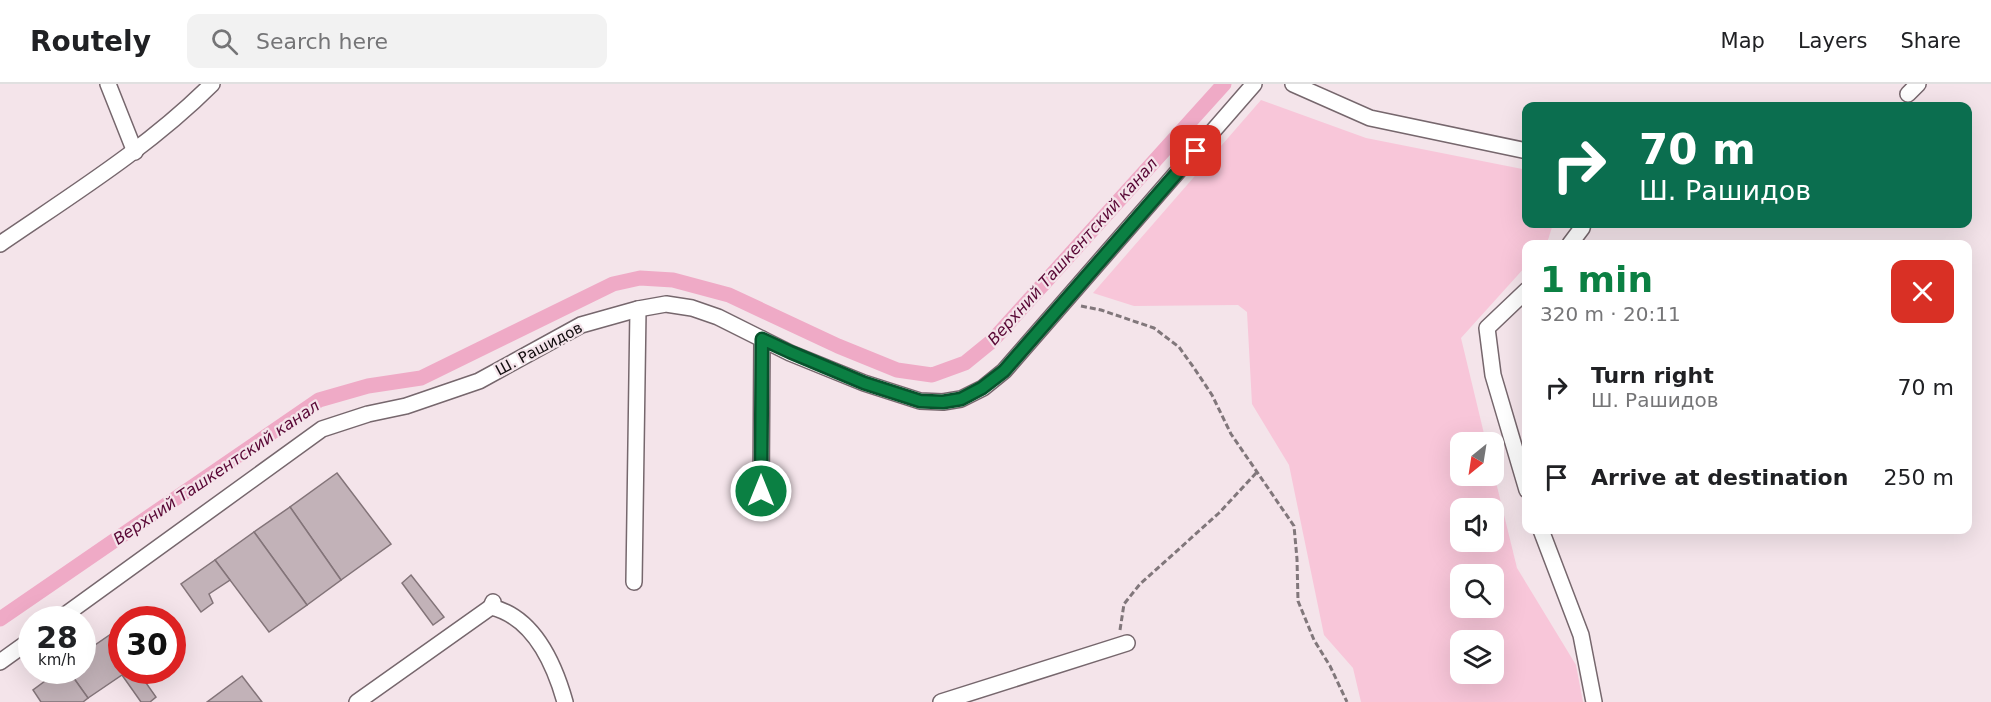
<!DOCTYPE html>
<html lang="en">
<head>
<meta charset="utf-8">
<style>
	body { margin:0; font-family:"DejaVu Sans",sans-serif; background:#f2f2f2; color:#202124; height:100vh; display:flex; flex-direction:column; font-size:22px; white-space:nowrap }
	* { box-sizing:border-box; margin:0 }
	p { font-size:20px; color:#757577 }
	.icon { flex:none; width:33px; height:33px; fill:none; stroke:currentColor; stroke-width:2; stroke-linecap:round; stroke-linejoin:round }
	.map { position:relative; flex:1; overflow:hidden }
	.details { position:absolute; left:1522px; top:156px; width:450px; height:294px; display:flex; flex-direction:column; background:#fff; border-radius:12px; box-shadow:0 6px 24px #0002 }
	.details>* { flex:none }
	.guide { position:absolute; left:1522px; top:18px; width:450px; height:126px; border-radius:12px; box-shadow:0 6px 24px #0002; background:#0b6e4f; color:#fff; overflow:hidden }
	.needle { width:39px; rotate:210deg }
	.fabs { position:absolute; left:1450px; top:348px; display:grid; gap:12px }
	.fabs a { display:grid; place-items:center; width:54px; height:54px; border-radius:12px; background:#fff; box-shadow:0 6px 24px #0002; font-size:30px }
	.speed { position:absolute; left:18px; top:522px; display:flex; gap:12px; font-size:30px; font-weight:700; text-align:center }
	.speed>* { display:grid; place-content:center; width:78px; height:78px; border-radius:50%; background:#fff; box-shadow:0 6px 24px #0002; line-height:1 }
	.speed small { font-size:15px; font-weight:400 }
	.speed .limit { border:9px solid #d22; background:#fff; color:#111 }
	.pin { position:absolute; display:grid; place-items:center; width:51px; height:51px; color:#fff; margin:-26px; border-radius:12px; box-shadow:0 3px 9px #0006 }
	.me { position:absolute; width:66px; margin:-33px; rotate:0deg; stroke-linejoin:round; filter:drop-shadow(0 0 4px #0008) }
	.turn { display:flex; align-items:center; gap:21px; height:126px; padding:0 18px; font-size:27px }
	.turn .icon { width:78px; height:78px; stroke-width:2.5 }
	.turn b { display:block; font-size:42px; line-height:51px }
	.round { display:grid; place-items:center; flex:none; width:63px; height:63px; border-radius:12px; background:#f2f2f2 }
	.overview { display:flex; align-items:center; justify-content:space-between; height:102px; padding:0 18px }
	h1 { font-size:36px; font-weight:700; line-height:45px; color:#0b8043 }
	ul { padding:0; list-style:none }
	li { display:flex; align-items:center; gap:18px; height:90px; padding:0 18px }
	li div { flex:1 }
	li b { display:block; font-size:22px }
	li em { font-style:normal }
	header { display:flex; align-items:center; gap:36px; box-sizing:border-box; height:84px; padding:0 30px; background:#fff; border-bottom:2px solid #e0e0e0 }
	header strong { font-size:28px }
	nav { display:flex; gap:33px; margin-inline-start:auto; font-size:21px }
	.search { width:420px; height:54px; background:#f2f2f2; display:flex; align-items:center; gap:15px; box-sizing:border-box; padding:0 21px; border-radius:12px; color:#757577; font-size:22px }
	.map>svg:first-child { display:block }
</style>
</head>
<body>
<header>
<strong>Routely</strong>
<div class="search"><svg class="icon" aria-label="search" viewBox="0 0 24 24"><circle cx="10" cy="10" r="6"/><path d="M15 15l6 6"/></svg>Search here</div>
<nav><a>Map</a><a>Layers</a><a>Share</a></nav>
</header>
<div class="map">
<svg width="1991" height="618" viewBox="0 0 1991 618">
	<rect width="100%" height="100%" fill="#f4e4ea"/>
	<path fill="#f8c6d9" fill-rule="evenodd" d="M1261 16 1366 54 1527 86V140H1553L1547 159 1527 160V181L1461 254 1486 358H1461V392H1494V390L1517 484 1576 581 1583 618H1361L1353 584 1324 551 1289 381 1252 320 1247 228 1238 221 1134 222 1093 209ZM1461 424H1494V458H1461ZM1461 490H1494V524H1461ZM1494 556V590H1461V556Z"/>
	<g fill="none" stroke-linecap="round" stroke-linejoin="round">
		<polyline stroke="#efaac6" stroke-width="15" points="0,535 319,316 368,302 421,294 613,200 640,194 673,196 729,211 838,262 897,286 932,291 965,279 992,257 1224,0"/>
	</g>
	<g fill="#c2b2b8" stroke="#837479" stroke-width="1.5">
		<polygon points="337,389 391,460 341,496 290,423"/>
		<polygon points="290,423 341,496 307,521 254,448"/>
		<polygon points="254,448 307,521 269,548 215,476"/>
		<polygon points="215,476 230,496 209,510 213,519 201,528 181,500"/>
		<polygon points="411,491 444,533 433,541 402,499"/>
		<polygon points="111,550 122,565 122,586 137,586 156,613 150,618 141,618 122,591 88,614 68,586 82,586 82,570"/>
		<polygon points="60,586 68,586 88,614 83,618 41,618 33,606"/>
		<polygon points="242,592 262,618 207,618"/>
	</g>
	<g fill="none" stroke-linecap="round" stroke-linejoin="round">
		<defs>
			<g id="minor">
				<polyline points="108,0 135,68"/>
				<polyline points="1293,0 1370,34 1527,67"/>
				<polyline points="1908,10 1918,0"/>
				<path d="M0 160C73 110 149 63 212 0"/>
				<polyline points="1570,160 1582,144 1583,140"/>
				<polyline points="1527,206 1487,244 1493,291 1527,406"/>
				<polyline points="761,407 762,255"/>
				<polyline points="1541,446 1581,551 1594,618"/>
				<polyline points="634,498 638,225"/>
				<path d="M493 518 491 523C534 533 554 579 565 618"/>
				<polyline points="58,536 322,345 368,330 406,322 479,297 581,241 638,225 666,220 692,224 718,233 790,269 864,299 920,317 943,318 961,315 983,304 1004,287 1254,0"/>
				<polyline points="0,578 32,555"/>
				<polyline points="357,618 491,523"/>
				<polyline points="941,618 1127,559"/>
			</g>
		</defs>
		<use href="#minor" stroke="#76676d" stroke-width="18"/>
		<g stroke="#81777b" stroke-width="3" stroke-dasharray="6 3" stroke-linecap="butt">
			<polyline points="1081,222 1101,226 1154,244 1179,263 1194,284 1212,311 1231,350 1294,442 1297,475 1298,517 1314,556 1330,582 1347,618"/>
			<polyline points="1120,546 1124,520 1140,500 1219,429 1257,388"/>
		</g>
		<use href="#minor" stroke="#fff" stroke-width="15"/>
	</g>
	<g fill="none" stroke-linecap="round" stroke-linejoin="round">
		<defs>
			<polyline id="route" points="761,407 762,255 790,268 864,299 920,317 943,318 961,315 982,304 1004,287 1196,67"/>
		</defs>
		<use href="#route" stroke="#07532c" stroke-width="15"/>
		<use href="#route" stroke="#0b8043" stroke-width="10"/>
	</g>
	<g text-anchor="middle" stroke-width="4.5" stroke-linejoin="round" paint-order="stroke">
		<g font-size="15" fill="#110c0e" stroke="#f4e4ea">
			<text transform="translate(539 265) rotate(-28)" y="5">Ш. Рашидов</text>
		</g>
		<g font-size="16" font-style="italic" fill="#590735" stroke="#f4e4ea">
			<text transform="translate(1072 167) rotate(-48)" y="6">Верхний Ташкентский канал</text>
			<text transform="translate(216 388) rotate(-34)" y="6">Верхний Ташкентский канал</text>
		</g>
	</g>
</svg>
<div class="fabs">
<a><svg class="needle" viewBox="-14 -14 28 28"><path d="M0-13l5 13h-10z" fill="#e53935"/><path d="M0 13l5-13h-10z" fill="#757577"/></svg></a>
<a><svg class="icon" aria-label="sound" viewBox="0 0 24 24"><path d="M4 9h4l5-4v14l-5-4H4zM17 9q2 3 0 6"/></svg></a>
<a><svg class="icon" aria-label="search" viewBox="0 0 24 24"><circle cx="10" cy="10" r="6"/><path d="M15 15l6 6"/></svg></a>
<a><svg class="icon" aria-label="layers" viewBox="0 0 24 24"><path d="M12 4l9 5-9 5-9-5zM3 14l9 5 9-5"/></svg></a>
</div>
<div class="speed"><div>28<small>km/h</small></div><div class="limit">30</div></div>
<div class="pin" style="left:1196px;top:67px;background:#d93025"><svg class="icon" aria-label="arrive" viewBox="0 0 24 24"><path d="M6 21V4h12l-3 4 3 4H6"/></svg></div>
<svg class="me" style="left:761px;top:407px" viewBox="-20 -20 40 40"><circle r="17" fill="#0b8043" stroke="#fff" stroke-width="3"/><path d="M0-11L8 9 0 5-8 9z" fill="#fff"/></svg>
<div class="guide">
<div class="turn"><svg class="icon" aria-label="right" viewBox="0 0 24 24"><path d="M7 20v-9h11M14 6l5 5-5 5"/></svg><div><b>70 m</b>Ш. Рашидов</div></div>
</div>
<section class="details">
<div class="overview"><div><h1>1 min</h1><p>320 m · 20:11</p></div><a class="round" style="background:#d93025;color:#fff"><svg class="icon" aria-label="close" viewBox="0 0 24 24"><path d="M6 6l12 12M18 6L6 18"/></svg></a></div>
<ul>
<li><svg class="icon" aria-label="right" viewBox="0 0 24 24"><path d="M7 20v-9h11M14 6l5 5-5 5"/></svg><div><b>Turn right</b><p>Ш. Рашидов</p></div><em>70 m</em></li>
<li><svg class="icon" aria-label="arrive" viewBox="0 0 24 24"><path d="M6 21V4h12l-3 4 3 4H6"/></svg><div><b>Arrive at destination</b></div><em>250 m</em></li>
</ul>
</section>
</div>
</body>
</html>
